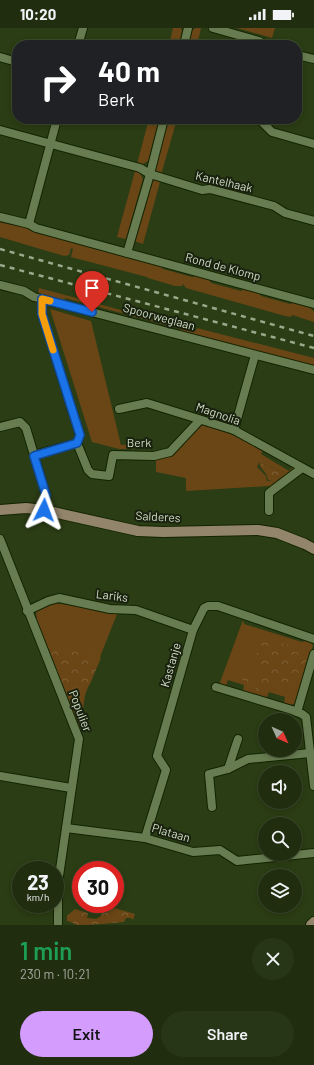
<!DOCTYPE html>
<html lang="en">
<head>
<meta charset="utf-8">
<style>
	body { margin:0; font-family:Barlow,sans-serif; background:#283618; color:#f1f3f6; height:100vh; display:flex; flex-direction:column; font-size:15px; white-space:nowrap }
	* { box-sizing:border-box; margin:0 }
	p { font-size:13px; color:#a2a89e }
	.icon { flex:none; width:22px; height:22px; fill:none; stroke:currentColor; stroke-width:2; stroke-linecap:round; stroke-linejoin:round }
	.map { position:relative; height:897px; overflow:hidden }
	.sheet { display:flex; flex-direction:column; background:#202e0f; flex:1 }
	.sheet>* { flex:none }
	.guide { position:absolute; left:12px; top:12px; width:290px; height:84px; border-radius:16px; box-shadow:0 2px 6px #0003,0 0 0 1px #3d4a2f; background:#202124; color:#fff; overflow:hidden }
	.needle { width:26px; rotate:135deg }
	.fabs { position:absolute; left:258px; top:685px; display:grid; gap:8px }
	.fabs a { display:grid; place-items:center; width:44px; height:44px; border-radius:50%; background:#202e0f; box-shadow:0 2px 6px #0003,0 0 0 1px #3d4a2f; font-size:20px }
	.speed { position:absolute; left:12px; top:833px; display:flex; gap:8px; font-size:20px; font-weight:700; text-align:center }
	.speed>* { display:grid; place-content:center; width:52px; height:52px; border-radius:50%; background:#202e0f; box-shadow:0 2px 6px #0003,0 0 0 1px #3d4a2f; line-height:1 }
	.speed small { font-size:10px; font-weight:400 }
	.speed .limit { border:6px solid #d22; background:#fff; color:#111 }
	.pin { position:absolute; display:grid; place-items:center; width:34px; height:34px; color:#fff; margin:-41px -17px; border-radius:50% 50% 50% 0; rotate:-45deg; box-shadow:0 0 4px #0007 }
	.pin .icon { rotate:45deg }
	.me { position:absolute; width:44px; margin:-22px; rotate:3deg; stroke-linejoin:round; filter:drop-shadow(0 0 3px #0008) }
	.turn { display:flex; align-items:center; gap:14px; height:84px; padding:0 20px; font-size:18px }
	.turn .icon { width:52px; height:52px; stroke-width:2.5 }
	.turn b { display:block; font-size:28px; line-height:34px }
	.round { display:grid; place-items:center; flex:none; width:42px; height:42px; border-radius:21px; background:#283618 }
	.headline { display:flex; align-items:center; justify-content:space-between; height:68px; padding:0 20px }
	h1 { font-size:24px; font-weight:600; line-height:30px; color:#1e9e55 }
	.primary-button { display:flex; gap:8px; margin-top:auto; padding:8px 20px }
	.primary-button a { flex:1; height:46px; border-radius:24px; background:#d39cfd; color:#111; font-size:16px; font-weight:600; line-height:46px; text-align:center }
	.primary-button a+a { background:#283618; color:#f1f3f6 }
	.status { display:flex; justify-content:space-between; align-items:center; height:28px; padding:0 20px; background:#202e0f; direction:ltr }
	.status svg { height:11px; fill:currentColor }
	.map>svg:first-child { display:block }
</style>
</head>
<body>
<div class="status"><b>10:20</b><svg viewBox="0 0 49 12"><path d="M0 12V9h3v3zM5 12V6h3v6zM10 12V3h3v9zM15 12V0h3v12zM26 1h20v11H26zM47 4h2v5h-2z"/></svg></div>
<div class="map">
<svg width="314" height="897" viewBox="0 0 314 897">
	<defs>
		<pattern id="park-crowns" width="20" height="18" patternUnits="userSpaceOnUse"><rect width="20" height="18" fill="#6a4616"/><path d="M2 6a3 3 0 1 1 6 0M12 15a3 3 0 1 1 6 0" fill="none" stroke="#7e6036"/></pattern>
	</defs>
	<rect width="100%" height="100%" fill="#2b3d14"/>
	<g fill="#6a4616">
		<polygon points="173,0 181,0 182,3 179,17 169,17"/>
		<polygon points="196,0 201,0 197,17 188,17 192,2"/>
		<polygon points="237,0 275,0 272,10"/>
		<polygon points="149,91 159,91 148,133 141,137 137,136"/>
		<polygon points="167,91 177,91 161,147 157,146 153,142"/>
		<polygon points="135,143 139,144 143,151 126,211 117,209"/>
		<polygon points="155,152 160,154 143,216 134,213 150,154"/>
		<polygon points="0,192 24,198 31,203 160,238 163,241 192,249 196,248 209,251 211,255 241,263 244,261 259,265 261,268 290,276 294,274 309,278 312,282 314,283 314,294 292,287 291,289 285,288 186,260 183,256 182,258 175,258 148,250 147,249 71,229 73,221 71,220 69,227 64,228 0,209"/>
		<polygon points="39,260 184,299 184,301 196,303 197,300 314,330 314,339 181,304 181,301 65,270 65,273 38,266"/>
		<polygon points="50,281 91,293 121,417 132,416 133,421 119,421 92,414"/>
		<polygon points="203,396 233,403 264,421 261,426 289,443 294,438 296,441 279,455 277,452 284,444 259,434 257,439 266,448 267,453 272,453 276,457 271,460 269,458 186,463 186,450 156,444 156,429 177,421"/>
		<polygon points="52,575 80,578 117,586 85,667 80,700 37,595 36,582"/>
		<path d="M243 592 244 596 302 614 306 612 309 613 313 617 297 674C292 678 289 677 284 675L285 669 269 664 266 671 243 664 244 657 228 652 225 660 219 657Z"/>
	</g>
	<g fill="url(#park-crowns)">
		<path d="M259 434 284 444 277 452 279 455 276 457 272 453 268 452C267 443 260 442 259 434Z"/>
		<polygon points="261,609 292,618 291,622 308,629 302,646 296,644 290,663 267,658 263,668 255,665 256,659 247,656 248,654 239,651 241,643 251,646 250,649 257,652 265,643 254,637"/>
		<polygon points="66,618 74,624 85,624 101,630 89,658 64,662 47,620"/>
		<path d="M104 877 135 886 133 892 131 890H126L124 894C109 895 93 897 78 897 74 897 72 893 67 893V888L75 881 88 885 87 890 96 891 101 888Z"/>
	</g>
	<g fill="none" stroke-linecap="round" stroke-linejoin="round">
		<defs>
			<g id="street">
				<polyline points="213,0 259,13 266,17"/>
				<polyline points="78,17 83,0"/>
				<polyline points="184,17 188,0"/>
				<polyline points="297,27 314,31"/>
				<polyline points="0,29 17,34"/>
				<polyline points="253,91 261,93 272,104 314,116"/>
				<polyline points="0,102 140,140 150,146 202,162 210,161 274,178 285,185 314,193"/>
				<polyline points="0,189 29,196 36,200 314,276"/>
				<polyline points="29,196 57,91"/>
				<polyline points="127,225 150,146 164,91"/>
				<polyline points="0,257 24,263 34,269 314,342"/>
				<polyline points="119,381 147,375 234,402 314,446"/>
				<polyline points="0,399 20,394 26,400 46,467 44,482"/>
				<polyline points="234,402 255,327"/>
				<polyline points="77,415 88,442 92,446 109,448 113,427 154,428 170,424 200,392"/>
				<polyline points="34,427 77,415 80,407 42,286 42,271"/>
				<polyline points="269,483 269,465 302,440"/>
				<polyline points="0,511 79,711 58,855 58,897"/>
				<polyline points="27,583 48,573 59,570 110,581 136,582 193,602"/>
				<polyline points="216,659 292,682 302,686 306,689 314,758"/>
				<polyline points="297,684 314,626"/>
				<polyline points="228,741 238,711"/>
				<polyline points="0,748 71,760"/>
				<polyline points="212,779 209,746 228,741 248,731 310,725"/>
				<polyline points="66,800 145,810 193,824 220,822 237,833 314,825"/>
				<polyline points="145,810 166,742 157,728 193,602 204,580 208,578 218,578 314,611"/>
			</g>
			<g id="secondary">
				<polyline points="0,482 26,480 44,482 138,503 163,504 258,502 277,505 305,516 314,521"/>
				<polyline points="311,897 314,894"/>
			</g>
		</defs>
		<use href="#street" stroke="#132400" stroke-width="10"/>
		<use href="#secondary" stroke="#132400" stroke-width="12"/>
		<use href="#street" stroke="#687c51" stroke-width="8"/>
		<use href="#secondary" stroke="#93856b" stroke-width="10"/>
		<g stroke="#9aa88b" stroke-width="2.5" stroke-dasharray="5 5" stroke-linecap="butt">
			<polyline points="0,221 314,308"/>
			<polyline points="0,237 314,320"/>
		</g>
	</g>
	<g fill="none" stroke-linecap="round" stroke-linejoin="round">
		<defs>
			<polyline id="route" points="44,482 46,467 34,428 77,415 80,407 42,286 42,271 92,284"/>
		</defs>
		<use href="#route" stroke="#114b97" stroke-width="10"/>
		<use href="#route" stroke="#1a73e8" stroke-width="7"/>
		<polyline stroke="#f59e0b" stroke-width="7" points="50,273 42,271 42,286 53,322"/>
	</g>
	<g text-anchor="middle" stroke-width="4" stroke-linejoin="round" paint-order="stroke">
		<g font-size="12" fill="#d1ddc6" stroke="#19210f">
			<text transform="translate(224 154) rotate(13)" y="4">Kantelhaak</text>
			<text transform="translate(223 239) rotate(15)" y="4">Rond de Klomp</text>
			<text transform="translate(159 289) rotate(15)" y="4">Spoorweglaan</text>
			<text transform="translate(218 386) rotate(19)" y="4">Magnolia</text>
			<text x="139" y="419">Berk</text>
			<text transform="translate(158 489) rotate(3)" y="4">Salderes</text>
			<text transform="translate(112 568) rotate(7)" y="4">Lariks</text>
			<text transform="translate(171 637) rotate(-74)" y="4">Kastanje</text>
			<text transform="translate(80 683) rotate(69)" y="4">Populier</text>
			<text transform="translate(171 805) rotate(16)" y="4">Plataan</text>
		</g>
	</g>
</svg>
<div class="fabs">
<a><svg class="needle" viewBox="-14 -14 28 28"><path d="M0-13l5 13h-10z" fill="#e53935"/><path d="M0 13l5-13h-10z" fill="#a2a89e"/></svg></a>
<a><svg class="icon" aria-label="sound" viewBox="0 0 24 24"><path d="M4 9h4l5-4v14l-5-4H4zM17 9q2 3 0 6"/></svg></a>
<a><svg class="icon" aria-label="search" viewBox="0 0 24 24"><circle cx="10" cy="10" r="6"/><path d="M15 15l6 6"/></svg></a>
<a><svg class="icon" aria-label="layers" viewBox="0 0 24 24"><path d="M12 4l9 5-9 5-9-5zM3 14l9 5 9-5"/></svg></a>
</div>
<div class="speed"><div>23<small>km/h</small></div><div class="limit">30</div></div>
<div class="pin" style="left:92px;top:284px;background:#d93025"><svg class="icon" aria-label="arrive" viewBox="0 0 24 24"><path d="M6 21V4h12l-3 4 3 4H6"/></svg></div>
<svg class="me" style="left:44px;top:482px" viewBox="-20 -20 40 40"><path d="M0-17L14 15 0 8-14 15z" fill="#1a73e8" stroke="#fff" stroke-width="4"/></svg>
<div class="guide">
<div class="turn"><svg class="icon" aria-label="right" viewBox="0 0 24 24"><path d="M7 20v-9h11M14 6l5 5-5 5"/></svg><div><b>40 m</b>Berk</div></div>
</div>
</div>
<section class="sheet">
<div class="headline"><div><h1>1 min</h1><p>230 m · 10:21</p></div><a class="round"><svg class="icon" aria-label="close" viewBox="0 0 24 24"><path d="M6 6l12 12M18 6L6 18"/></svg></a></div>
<div class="primary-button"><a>Exit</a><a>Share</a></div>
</section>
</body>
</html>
